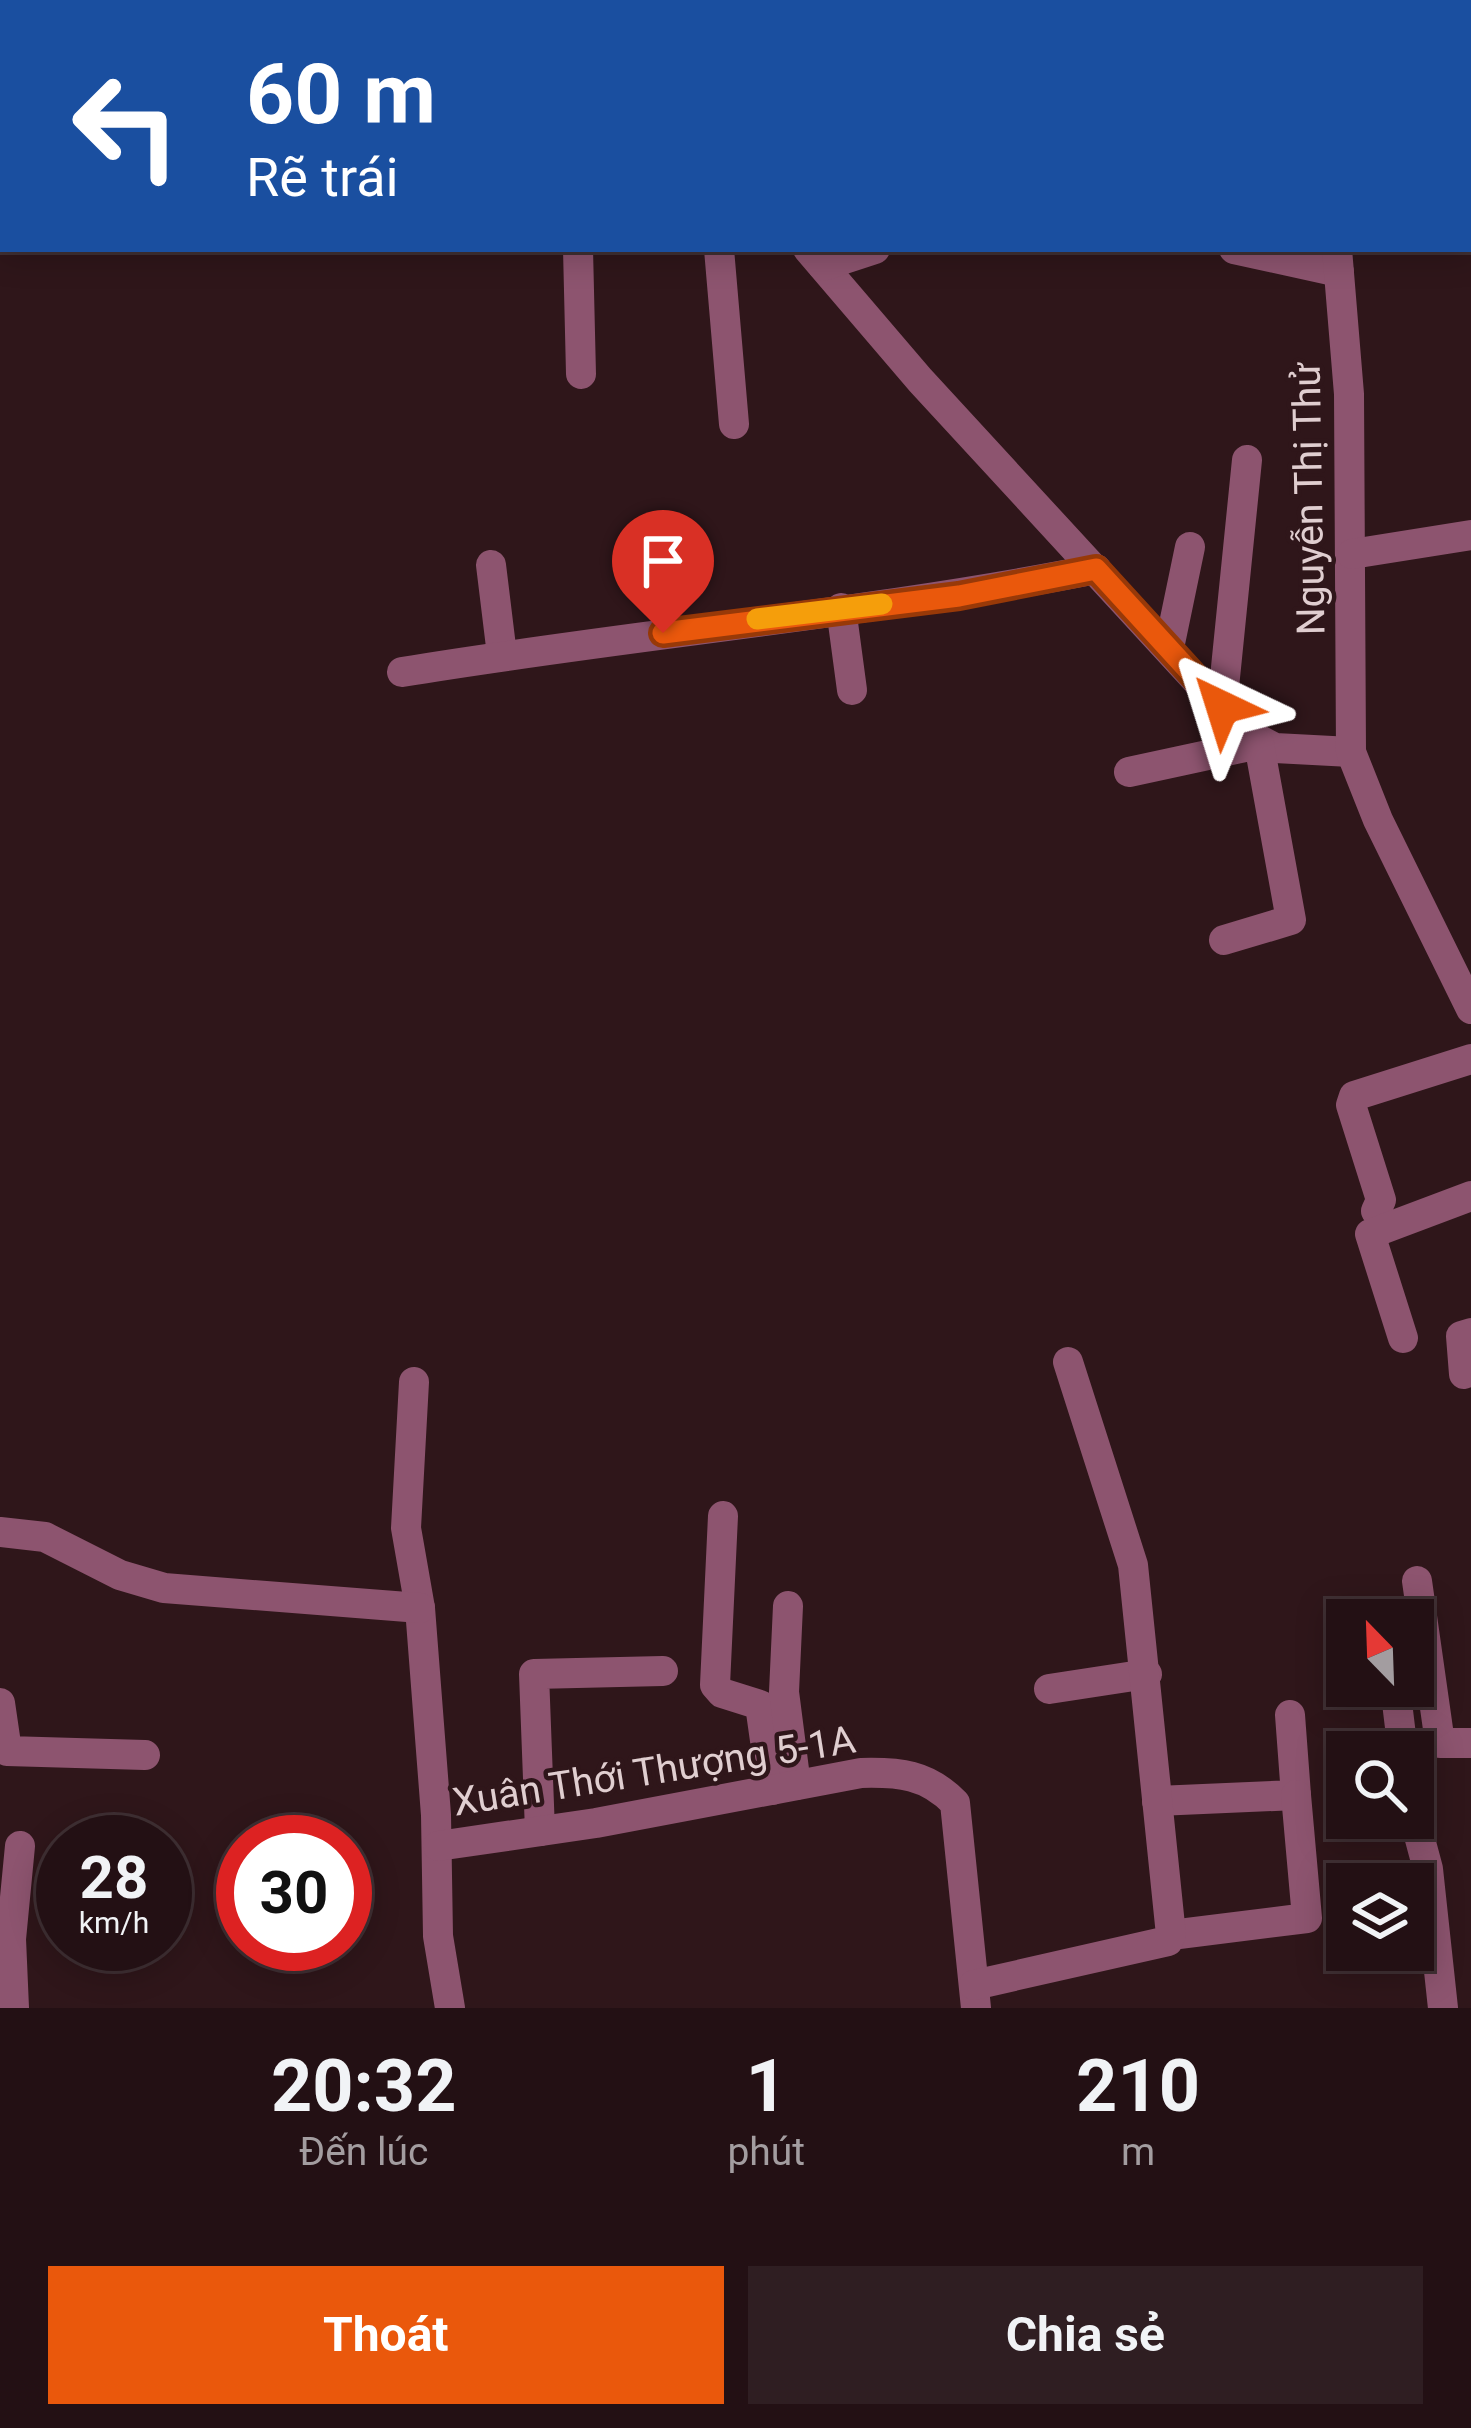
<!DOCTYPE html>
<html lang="vi">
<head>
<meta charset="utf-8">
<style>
	body { margin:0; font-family:Roboto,sans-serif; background:#2f1e22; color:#f1f3f6; height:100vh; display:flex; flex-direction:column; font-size:45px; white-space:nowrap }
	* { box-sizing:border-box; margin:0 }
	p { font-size:39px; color:#a39da0 }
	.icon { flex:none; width:66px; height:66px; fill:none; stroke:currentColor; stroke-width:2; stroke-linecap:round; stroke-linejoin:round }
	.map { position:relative; height:2008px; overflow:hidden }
	.panel { display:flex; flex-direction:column; background:#231014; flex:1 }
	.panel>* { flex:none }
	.guide { position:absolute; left:0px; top:0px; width:1473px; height:252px; box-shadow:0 6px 30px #0003,0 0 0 3px #403034; background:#1a4fa0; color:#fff; overflow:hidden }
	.needle { width:78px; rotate:337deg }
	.tools { position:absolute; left:1326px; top:1599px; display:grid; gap:24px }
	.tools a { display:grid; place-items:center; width:108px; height:108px; border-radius:0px; background:#231014; box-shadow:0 6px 30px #0003,0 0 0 3px #403034; font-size:60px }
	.speed { position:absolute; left:36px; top:1815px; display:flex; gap:24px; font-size:60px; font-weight:700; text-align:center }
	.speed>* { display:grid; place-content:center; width:156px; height:156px; border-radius:50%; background:#231014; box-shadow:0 6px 30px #0003,0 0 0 3px #403034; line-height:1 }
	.speed small { font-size:30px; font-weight:400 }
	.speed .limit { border:18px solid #d22; background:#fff; color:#111 }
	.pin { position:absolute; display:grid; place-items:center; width:102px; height:102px; color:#fff; margin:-123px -51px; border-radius:50% 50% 50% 0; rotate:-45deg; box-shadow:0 0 12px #0007 }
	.pin .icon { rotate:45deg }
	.me { position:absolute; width:132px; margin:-66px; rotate:319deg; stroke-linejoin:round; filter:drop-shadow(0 0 9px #0008) }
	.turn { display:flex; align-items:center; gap:42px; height:252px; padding:0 48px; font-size:54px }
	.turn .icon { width:156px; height:156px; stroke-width:2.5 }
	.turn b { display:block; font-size:84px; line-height:102px }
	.eta { display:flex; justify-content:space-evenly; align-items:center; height:204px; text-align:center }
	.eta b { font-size:72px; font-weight:700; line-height:84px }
	.button { display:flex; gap:24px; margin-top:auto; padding:24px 48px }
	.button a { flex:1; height:138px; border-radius:0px; background:#ea580c; color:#fff; font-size:48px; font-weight:700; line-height:138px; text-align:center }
	.button a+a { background:#2f1e22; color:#f1f3f6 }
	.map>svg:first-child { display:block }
</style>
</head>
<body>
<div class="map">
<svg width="1471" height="2008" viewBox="0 0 1471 2008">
	<rect width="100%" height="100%" fill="#2f161a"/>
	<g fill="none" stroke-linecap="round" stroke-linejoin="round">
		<polyline stroke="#836e71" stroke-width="3" stroke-dasharray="3 9" stroke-linecap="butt" points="49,0 49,3"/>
		<g stroke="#8d546f" stroke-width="30">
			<polyline points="1088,0 1095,3"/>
			<polyline points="175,3 175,0"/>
			<polyline points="500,3 500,0"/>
			<polyline points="1333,3 1333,0"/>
			<polyline points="1470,97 1471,97"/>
			<polyline points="578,249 581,374"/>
			<polyline points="719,249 734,424"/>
			<polyline points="808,249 920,380 1244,732 1275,748 1351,752"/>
			<polyline points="1234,249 1339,272"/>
			<polyline points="1337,249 1349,394 1351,752 1378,820 1471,1009"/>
			<polyline points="823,266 875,249"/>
			<polyline points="1352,554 1471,535"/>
			<polyline points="491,565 502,655"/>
			<polyline points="841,608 852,690"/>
			<polyline points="1169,648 1190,547"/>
			<path d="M402 672C633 634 867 614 1096 569"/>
			<polyline points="1222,707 1247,460"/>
			<polyline points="1129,772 1259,744 1291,920 1224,940"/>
			<polyline points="1376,1211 1381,1200 1351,1105 1354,1096 1471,1059"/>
			<polyline points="1403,1338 1370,1234 1471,1196"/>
			<polyline points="1464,1374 1461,1336 1471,1333"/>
			<polyline points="414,1382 406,1528 420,1608 436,1815 438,1936 450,2008"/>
			<polyline points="723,1516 715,1685 722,1693 760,1705 772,1790"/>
			<polyline points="0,1532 45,1537 120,1575 164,1588 420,1608"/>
			<polyline points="1417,1581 1440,1743 1471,1743"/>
			<polyline points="788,1606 784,1692 796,1785"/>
			<polyline points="1395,1686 1403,1752"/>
			<polyline points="1049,1689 1147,1674"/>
			<polyline points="0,1703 7,1751 145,1755"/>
			<polyline points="1157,1801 1296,1795 1290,1715"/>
			<polyline points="1413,1813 1428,1869 1443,2008"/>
			<polyline points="540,1831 534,1674 663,1671"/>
			<path d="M438 1846 596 1823 861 1773C899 1772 927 1774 955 1803L976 2008"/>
			<polyline points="1171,1935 1307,1918 1296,1795"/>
			<polyline points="974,1985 1168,1941 1171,1935 1133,1565 1068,1362"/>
			<polyline points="14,2008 11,1939 20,1846"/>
		</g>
	</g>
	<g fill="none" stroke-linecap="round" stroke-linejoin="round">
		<defs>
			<polyline id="route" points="663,633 959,596 1096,569 1222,707"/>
		</defs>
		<use href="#route" stroke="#983908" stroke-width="30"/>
		<use href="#route" stroke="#ea580c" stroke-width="21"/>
		<polyline stroke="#f59e0b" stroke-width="21" points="757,619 882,604"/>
	</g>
	<g text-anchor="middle" stroke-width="9" stroke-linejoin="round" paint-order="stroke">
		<g font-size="39" fill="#e0ced0" stroke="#2f161a">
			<text transform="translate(1308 499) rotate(-91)" y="14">Nguyễn Thị Thử</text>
			<text transform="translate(654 1770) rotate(-9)" y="14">Xuân Thới Thượng 5-1A</text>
		</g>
	</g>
</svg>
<div class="tools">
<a><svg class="needle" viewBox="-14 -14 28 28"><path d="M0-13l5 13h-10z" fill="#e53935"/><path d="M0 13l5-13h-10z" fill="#a39da0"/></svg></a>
<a><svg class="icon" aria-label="search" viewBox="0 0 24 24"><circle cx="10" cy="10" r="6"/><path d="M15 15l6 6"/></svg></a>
<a><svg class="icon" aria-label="layers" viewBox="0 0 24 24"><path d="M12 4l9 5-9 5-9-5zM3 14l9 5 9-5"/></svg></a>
</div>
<div class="speed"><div>28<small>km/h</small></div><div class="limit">30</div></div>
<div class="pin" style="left:663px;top:633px;background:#d93025"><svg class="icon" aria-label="arrive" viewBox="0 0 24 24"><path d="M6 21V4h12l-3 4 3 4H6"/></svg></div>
<svg class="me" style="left:1222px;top:707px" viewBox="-20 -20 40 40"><path d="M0-17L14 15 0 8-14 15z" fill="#ea580c" stroke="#fff" stroke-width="4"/></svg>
<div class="guide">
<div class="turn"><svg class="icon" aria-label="left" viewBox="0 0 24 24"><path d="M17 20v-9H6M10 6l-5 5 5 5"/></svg><div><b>60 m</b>Rẽ trái</div></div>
</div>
</div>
<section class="panel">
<div class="eta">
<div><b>20:32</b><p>Đến lúc</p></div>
<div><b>1</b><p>phút</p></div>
<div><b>210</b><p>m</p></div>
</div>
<div class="button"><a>Thoát</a><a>Chia sẻ</a></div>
</section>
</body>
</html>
